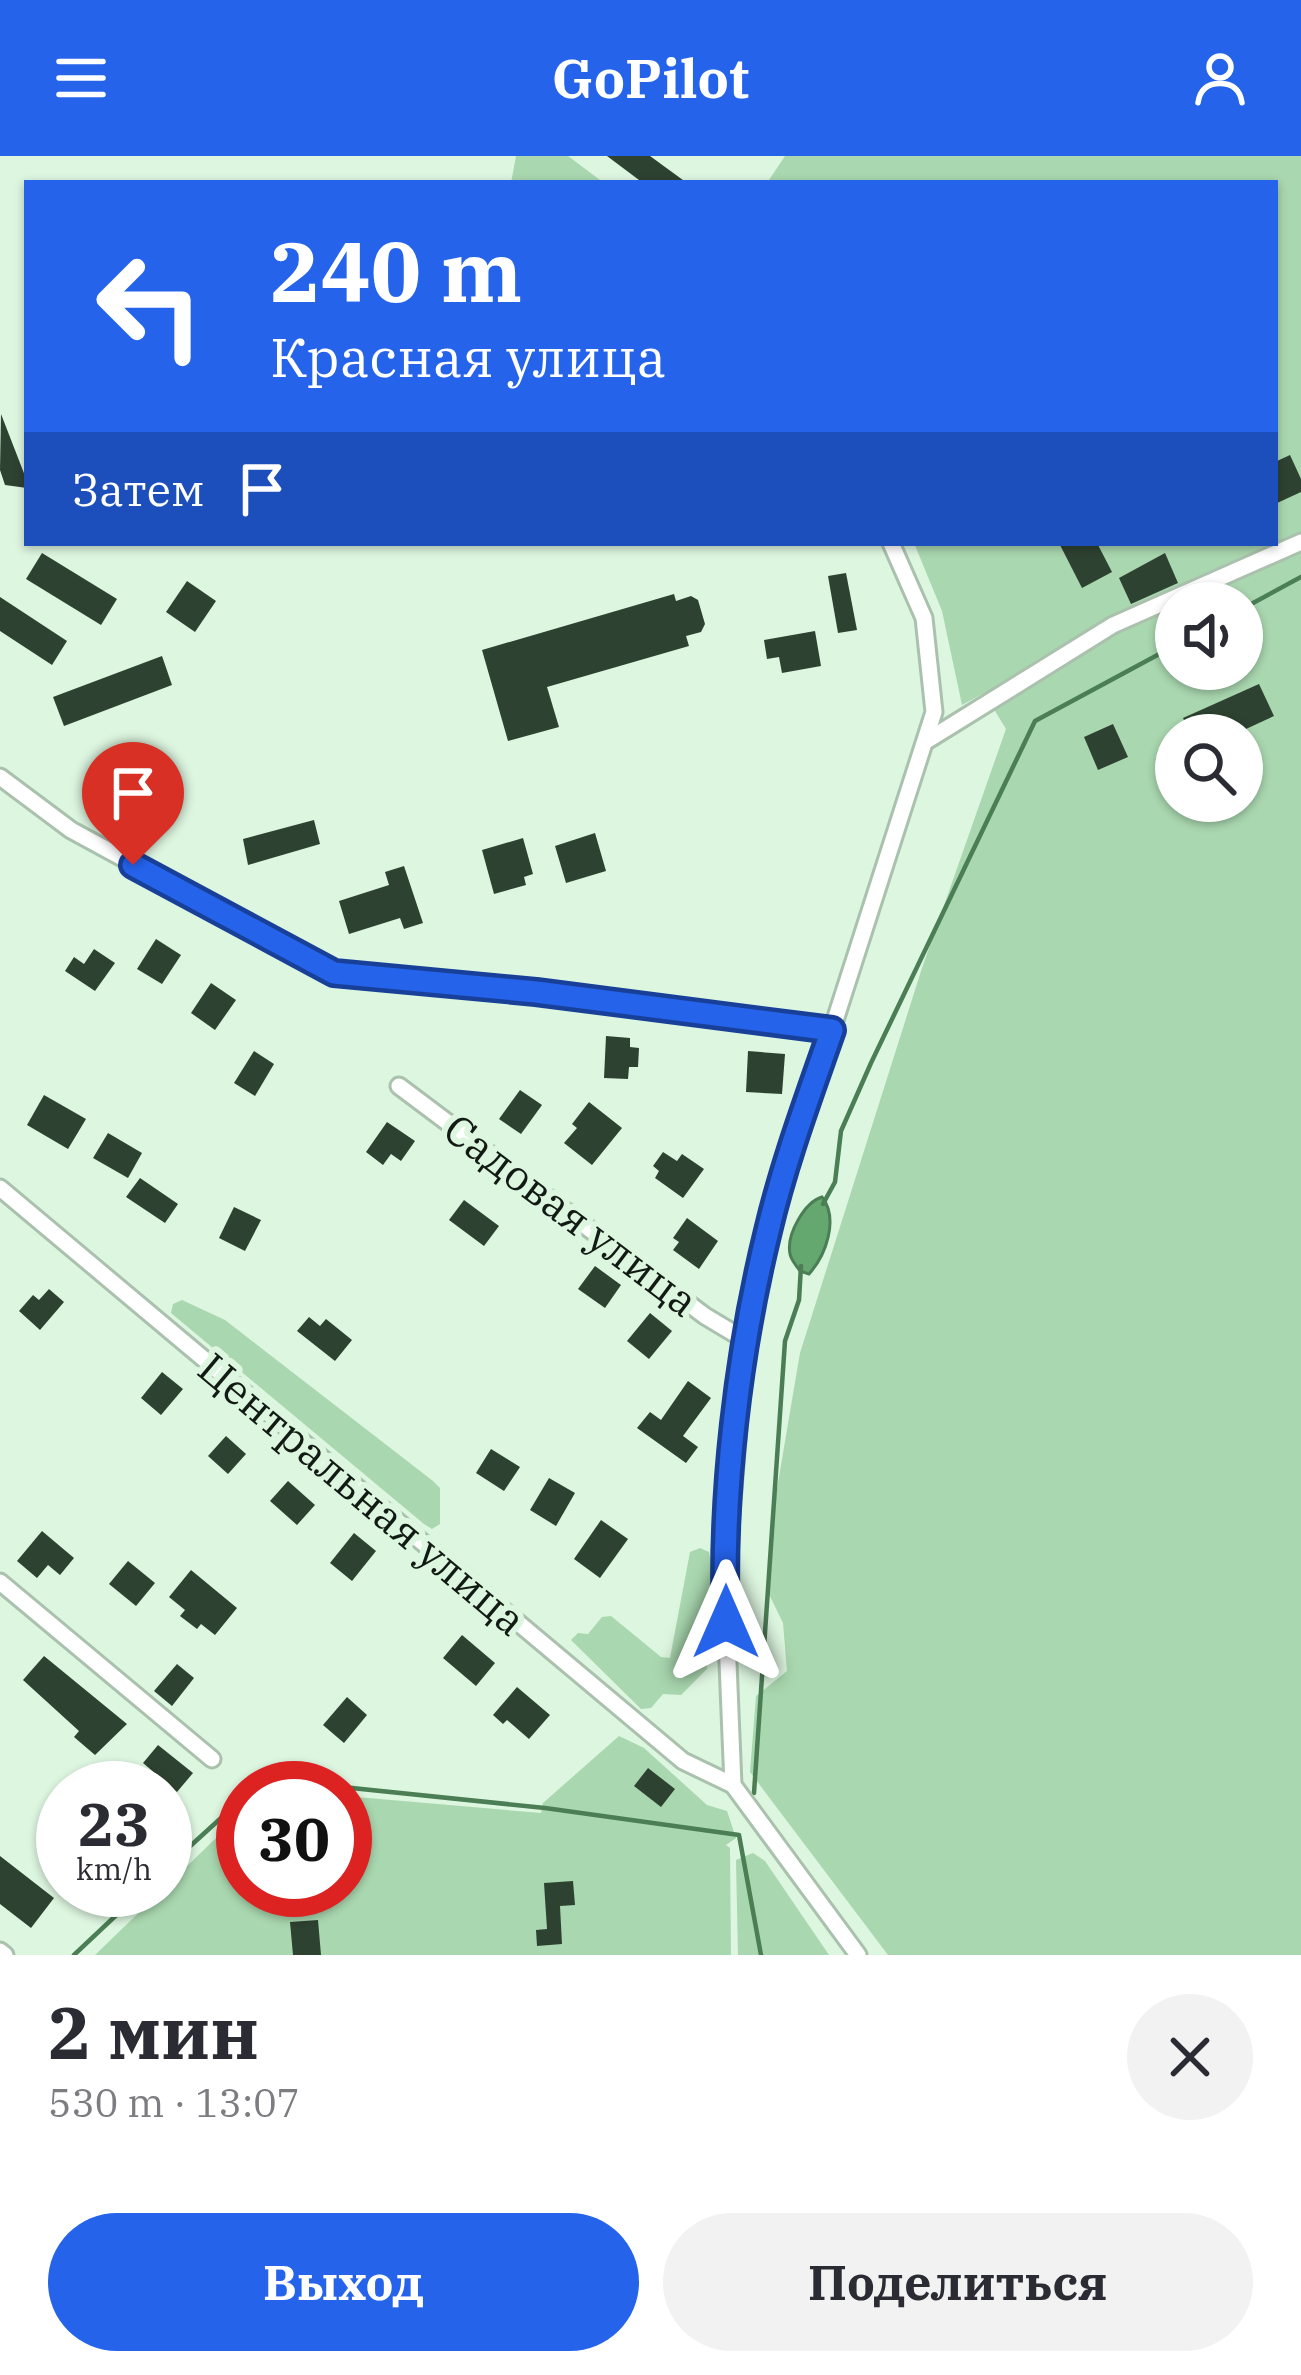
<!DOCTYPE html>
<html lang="ru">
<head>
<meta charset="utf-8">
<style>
	body { margin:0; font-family:"IBM Plex Serif",serif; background:#f2f2f3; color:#2b2b33; height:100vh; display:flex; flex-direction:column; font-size:45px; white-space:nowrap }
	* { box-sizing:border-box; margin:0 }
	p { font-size:39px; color:#7c7c81 }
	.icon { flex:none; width:66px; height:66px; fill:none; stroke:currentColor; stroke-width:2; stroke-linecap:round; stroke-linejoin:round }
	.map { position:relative; height:1799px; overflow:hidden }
	.side { display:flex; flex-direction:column; background:#fff; flex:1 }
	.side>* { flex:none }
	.guide { position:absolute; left:24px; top:24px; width:1254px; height:366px; border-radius:0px; box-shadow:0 3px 9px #0004; background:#2563eb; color:#fff; overflow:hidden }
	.buttons { position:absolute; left:1155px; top:426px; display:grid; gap:24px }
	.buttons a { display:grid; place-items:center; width:108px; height:108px; border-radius:50%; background:#fff; box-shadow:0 3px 9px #0004; font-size:60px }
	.speed { position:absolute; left:36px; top:1605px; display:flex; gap:24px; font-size:60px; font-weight:700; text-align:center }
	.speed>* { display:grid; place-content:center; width:156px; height:156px; border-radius:50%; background:#fff; box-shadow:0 3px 9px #0004; line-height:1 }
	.speed small { font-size:30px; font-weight:400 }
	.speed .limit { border:18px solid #d22; background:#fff; color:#111 }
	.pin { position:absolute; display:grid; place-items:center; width:102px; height:102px; color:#fff; margin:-123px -51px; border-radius:50% 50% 50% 0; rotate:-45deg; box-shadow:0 0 12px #0007 }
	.pin .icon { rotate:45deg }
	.me { position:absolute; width:132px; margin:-66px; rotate:0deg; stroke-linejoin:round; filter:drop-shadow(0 0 9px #0008) }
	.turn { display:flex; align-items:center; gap:42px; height:252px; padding:0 48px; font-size:54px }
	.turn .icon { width:156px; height:156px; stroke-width:2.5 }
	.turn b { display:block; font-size:84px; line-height:102px }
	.then { display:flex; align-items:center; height:114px; padding:0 48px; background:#0003; gap:24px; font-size:45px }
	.round { display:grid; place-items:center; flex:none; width:126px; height:126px; border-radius:63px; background:#f2f2f3 }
	.head { display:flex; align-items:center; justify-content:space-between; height:204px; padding:0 48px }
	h1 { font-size:72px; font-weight:700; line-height:90px }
	.primary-button { display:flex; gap:24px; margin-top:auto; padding:24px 48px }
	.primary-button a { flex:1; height:138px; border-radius:72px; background:#2563eb; color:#fff; font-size:48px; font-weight:700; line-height:138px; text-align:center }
	.primary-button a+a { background:#f2f2f3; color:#2b2b33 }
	header { display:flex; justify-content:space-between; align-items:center; height:156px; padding:0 48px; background:#2563eb; color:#fff; font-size:54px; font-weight:700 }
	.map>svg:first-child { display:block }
</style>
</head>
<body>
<header><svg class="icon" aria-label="menu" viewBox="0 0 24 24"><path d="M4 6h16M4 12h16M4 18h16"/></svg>GoPilot<svg class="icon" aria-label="person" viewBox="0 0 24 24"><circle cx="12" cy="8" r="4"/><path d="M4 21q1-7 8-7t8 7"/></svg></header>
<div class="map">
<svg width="1301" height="1799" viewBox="0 0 1301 1799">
	<rect width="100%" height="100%" fill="#ddf6e0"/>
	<g fill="#a9d7af" fill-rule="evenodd">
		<polygon points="516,0 568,0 604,27 511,27"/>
		<path d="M785 0H1301V1799H888L750 1616 756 1540 787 1515 783 1467 768 1436 770 1374 800 1197 922 812 1006 573 984 537 962 549 942 455 914 387H1275V27H767ZM1176 447H1242V513H1176ZM1176 579H1242V645H1176Z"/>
		<polygon points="182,1144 225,1164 433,1325 440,1332 440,1368 432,1373 424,1368 171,1157 173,1148"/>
		<polygon points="700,1392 709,1396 711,1406 707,1513 681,1539 663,1538 651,1552 641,1553 571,1484 578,1477 588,1478 602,1461 611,1460 661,1501 670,1502 690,1396"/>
		<polygon points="619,1580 644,1592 707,1649 727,1655 736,1682 726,1689 730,1692 731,1799 95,1799 243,1656 243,1734 345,1734 345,1640 541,1657 543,1647"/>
		<polygon points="753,1697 765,1705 829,1799 738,1799 736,1704"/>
	</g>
	<path fill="#64a870" stroke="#4b7e54" stroke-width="3" d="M822 1041C839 1063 826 1099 809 1118L800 1115C796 1109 791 1104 790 1098 786 1078 805 1046 822 1041Z"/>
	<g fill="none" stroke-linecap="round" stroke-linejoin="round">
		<g stroke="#4b7e54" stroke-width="4.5">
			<polyline points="1242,453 1301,421"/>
			<polyline points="823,1048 835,1026 841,975 871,907 1035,565 1176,489"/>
			<polyline points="262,1632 313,1628 545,1652 739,1679 761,1799"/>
			<polyline points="754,1637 785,1185 799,1144 801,1110"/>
			<polyline points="165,1713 243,1642"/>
			<polyline points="74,1799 143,1734"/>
		</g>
	</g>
	<g fill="#2e4231">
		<polygon points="607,0 650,0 687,27 643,27"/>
		<polygon points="1,258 27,325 27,332 5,329 0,314"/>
		<polygon points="1290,299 1301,323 1301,336 1275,348 1275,306"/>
		<polygon points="1059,387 1097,387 1112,416 1082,432"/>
		<polygon points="42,397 117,443 101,469 26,423"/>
		<polygon points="1165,397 1178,427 1131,448 1119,422"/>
		<polygon points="846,417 857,474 838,477 828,420"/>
		<polygon points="187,425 216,445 195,476 166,456"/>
		<polygon points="674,438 676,445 691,440 698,444 705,468 701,476 686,480 689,490 547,531 559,571 508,585 482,494"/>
		<polygon points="0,441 67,485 52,509 0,475"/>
		<polygon points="815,475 821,510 782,517 779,501 767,503 764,484"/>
		<polygon points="162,500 172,529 64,570 53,541"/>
		<polygon points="1259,528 1274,560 1233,579 1191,579 1183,562"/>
		<polygon points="1113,568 1128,601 1098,614 1084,581"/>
		<polygon points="314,664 320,688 248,709 243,683"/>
		<polygon points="595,677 606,715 566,727 555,690"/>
		<polygon points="523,682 533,718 524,721 526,729 494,738 482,694"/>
		<polygon points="404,710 423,767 404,773 400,762 349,778 339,745 389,729 385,716"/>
		<polygon points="156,783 181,799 162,828 137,813"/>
		<polygon points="94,793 115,807 95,835 65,815 74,801 84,808"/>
		<polygon points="211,827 236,844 215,874 191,857"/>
		<polygon points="606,880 630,882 630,891 639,892 638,911 629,911 628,923 604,922"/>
		<polygon points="254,895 274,908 255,940 234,927"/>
		<polygon points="748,895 785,898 782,938 746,936"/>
		<polygon points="520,934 542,949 521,978 499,963"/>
		<polygon points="44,939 86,963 68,993 27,969"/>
		<polygon points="589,946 622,972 592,1009 564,987 577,972 572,968"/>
		<polygon points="387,966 415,985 401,1005 391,998 383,1009 366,996"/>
		<polygon points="108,977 142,997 128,1022 93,1002"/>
		<polygon points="663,996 677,1005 682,998 704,1013 683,1042 655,1022 659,1015 653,1010"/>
		<polygon points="140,1022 178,1048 165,1067 126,1041"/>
		<polygon points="464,1044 499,1070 484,1090 449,1064"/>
		<polygon points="234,1051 261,1064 245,1095 219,1082"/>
		<polygon points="687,1062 718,1085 699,1113 673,1094 679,1086 673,1082"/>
		<polygon points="595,1110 621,1129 605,1152 578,1133"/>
		<polygon points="49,1133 64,1146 40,1174 19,1155 33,1139 39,1144"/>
		<polygon points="650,1157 672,1175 649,1203 627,1185"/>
		<polygon points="309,1161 320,1170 326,1163 352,1184 335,1205 297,1175"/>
		<polygon points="162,1216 183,1233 161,1259 141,1242"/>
		<polygon points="688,1225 711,1242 683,1280 698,1291 686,1307 637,1272 650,1256 661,1264"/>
		<polygon points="226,1280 246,1298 228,1318 208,1300"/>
		<polygon points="491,1293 520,1311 504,1335 476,1317"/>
		<polygon points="549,1322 575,1337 556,1370 530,1354"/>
		<polygon points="288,1325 315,1349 297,1369 270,1345"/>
		<polygon points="601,1364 628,1383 600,1422 574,1403"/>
		<polygon points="42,1375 74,1402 60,1419 48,1409 37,1422 17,1405"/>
		<polygon points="354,1377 376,1395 352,1425 330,1407"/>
		<polygon points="128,1405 155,1427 136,1450 109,1428"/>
		<polygon points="191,1414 237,1452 215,1479 201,1468 197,1473 180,1460 185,1454 169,1441"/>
		<polygon points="462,1479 495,1507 476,1530 443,1502"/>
		<polygon points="44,1500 127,1568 95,1599 74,1581 79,1575 23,1524"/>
		<polygon points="177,1508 194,1522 172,1550 154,1535"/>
		<polygon points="517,1531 550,1559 529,1583 507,1564 503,1568 493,1559"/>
		<polygon points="347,1541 367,1559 344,1587 323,1569"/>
		<polygon points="158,1589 193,1617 177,1636 143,1607"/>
		<polygon points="648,1612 675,1633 661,1651 634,1630"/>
		<polygon points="0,1700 54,1742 31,1772 0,1748"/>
		<polygon points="573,1725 575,1749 560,1750 562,1788 537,1790 536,1774 547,1773 544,1727"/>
		<polygon points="318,1764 321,1799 293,1799 290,1766"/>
	</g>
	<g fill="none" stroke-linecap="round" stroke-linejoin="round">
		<defs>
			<g id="street">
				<polyline points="928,584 1113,469 1301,386"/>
				<polyline points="0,621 71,674 334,817 536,836 832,874"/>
				<polyline points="399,930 705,1160 745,1184"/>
				<polyline points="0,1032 683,1605 733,1629"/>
				<polyline points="0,1426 212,1603"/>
				<polyline points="0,1795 5,1799"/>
				<polyline points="858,1799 733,1629 725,1433 745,1184 768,1073 934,556 924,462 891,387"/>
			</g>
		</defs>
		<use href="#street" stroke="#aac2ad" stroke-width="21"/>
		<use href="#street" stroke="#fff" stroke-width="15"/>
	</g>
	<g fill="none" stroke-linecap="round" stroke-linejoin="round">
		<defs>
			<path id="route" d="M133 709 334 817 536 836 832 874C809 940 784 1007 768 1075 738 1197 721 1340 726 1466"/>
		</defs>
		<use href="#route" stroke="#184099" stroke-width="30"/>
		<use href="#route" stroke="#2563eb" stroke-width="21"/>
	</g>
	<g text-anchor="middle" stroke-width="12" stroke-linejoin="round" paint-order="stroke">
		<g font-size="42" fill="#121b13" stroke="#ddf6e0">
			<text transform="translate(571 1059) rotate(37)" y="15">Садовая улица</text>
			<text transform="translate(362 1338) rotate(40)" y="15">Центральная улица</text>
		</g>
	</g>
</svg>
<div class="buttons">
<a><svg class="icon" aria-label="sound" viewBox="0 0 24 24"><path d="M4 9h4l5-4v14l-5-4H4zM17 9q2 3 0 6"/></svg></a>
<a><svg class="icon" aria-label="search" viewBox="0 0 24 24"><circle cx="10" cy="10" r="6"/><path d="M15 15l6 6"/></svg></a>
</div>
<div class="speed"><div>23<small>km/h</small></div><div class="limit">30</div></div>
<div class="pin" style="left:133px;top:709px;background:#d93025"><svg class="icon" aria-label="arrive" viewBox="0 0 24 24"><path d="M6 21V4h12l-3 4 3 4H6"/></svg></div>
<svg class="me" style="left:726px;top:1466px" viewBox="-20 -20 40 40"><path d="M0-17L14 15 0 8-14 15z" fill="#2563eb" stroke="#fff" stroke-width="4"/></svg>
<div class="guide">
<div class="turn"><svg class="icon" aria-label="left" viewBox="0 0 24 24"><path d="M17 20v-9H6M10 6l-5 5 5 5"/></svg><div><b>240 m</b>Красная улица</div></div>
<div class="then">Затем<svg class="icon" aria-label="arrive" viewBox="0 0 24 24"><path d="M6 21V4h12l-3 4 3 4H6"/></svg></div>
</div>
</div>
<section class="side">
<div class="head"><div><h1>2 мин</h1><p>530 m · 13:07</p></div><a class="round"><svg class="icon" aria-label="close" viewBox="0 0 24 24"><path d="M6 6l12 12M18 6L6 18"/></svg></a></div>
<div class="primary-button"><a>Выход</a><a>Поделиться</a></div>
</section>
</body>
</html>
